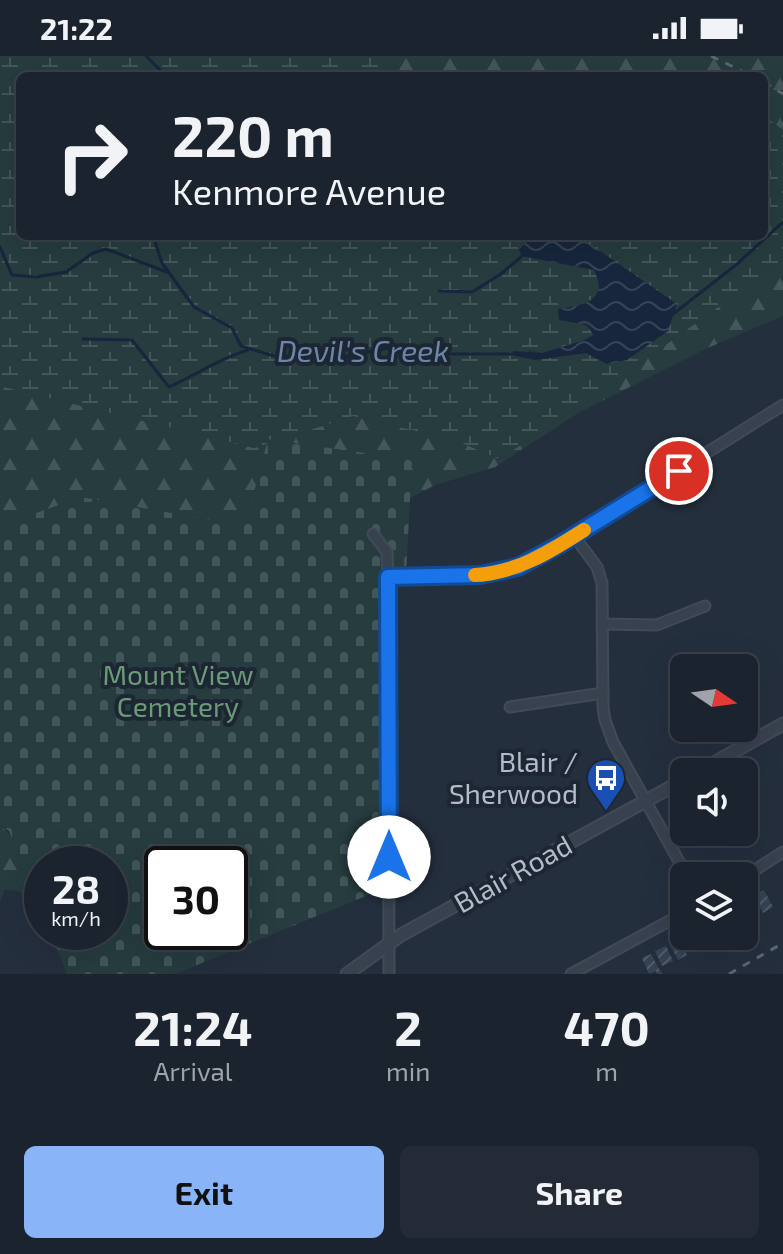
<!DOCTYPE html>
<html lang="en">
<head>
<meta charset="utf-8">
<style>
	body { margin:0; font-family:"Exo 2",sans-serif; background:#242b36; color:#f1f3f6; height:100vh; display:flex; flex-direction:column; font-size:30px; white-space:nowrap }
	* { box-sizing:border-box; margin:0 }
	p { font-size:26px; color:#a0a4aa }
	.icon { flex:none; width:44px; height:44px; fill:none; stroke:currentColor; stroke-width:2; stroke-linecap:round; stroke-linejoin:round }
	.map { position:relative; height:918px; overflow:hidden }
	.sheet { display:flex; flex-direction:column; background:#1b232e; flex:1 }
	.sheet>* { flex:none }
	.top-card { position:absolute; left:16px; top:16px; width:752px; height:168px; border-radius:12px; box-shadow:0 8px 32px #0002,0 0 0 2px #39404a; background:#1b232e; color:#f1f3f6; overflow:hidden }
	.needle { width:52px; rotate:103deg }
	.fabs { position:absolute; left:670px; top:598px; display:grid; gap:16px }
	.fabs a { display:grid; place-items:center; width:88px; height:88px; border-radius:12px; background:#1b232e; box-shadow:0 8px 32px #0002,0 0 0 2px #39404a; font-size:40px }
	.speed { position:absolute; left:24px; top:790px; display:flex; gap:16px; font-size:40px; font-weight:700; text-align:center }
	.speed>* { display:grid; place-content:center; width:104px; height:104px; border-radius:50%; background:#1b232e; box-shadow:0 8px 32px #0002,0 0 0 2px #39404a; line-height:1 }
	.speed small { font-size:20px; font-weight:400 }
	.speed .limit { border:4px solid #111; border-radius:12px; background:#fff; color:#111 }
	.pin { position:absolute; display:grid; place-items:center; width:68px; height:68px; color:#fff; margin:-34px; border:4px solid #fff; border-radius:50%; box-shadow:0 2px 8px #0007 }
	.me { position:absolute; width:88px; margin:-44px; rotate:0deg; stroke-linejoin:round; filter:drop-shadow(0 0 6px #0008) }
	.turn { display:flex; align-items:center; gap:28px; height:168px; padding:0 24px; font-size:36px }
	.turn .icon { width:104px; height:104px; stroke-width:2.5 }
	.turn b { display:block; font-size:56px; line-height:68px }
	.eta { display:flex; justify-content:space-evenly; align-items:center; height:136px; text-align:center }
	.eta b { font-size:48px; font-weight:700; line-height:56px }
	.cta { display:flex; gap:16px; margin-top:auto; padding:16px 24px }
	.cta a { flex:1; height:92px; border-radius:12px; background:#8ab4f8; color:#111; font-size:32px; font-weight:700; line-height:92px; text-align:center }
	.cta a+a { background:#242b36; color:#f1f3f6 }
	.status { display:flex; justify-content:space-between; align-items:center; height:56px; padding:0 40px; background:#1b232e; direction:ltr }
	.status svg { height:22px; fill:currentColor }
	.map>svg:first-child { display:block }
</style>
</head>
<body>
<div class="status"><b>21:22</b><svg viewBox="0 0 49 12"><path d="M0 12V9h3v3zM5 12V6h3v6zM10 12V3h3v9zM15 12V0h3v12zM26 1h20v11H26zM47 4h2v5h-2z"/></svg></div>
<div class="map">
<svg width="783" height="918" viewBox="0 0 783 918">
	<defs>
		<pattern id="forest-firs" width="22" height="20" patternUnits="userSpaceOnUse" patternTransform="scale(2)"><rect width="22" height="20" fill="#263c3f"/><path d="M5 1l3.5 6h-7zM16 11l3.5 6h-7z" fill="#435659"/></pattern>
		<pattern id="wetland-marsh" width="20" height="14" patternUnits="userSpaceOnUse" patternTransform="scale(2)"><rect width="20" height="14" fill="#263c3f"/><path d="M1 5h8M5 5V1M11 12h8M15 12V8" fill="none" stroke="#435659"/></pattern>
		<pattern id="cemetery-stones" width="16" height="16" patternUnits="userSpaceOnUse" patternTransform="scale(2)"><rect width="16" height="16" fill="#263c3f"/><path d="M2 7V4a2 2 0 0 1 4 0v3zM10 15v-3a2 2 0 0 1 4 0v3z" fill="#435659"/></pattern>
		<pattern id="water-waves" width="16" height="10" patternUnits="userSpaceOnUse" patternTransform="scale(2)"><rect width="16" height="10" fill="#17263c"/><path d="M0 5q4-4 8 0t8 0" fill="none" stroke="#364457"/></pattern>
		<pattern id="building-hatch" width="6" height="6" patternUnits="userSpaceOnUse" patternTransform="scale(2)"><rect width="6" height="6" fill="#364354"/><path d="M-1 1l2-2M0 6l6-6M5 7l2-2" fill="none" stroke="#515c6b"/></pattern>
	</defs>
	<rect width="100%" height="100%" fill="#242f3e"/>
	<g fill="url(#forest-firs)">
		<polygon points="392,0 783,0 783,74 764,60 764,20 666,20 606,15 584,20 395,20"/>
		<polygon points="783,204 783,260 703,294 578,357 495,411 435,429 410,442 245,470 0,481 0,330 254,392 353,360 455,384 499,403 577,353"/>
		<polygon points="0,768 42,814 42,840 5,833 0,846"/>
	</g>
	<path fill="url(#wetland-marsh)" d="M0 0H392L395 20H20V180H532L519 194 522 200 594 214C610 245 583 249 559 253V263L587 269 594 279 582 285 542 297 528 294 535 304 586 297 607 308 600 197C583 183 568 181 546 180H764V60L783 74V204L577 353 499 403 455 384 353 360 254 392 0 330Z"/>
	<path fill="url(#cemetery-stones)" fill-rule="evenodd" d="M268 383 412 404 406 521 397 522 400 826 175 918H67L50 876H110V808H42V856L9 775 0 768V470L81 441 245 470ZM162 808H230V876H162Z"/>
	<path fill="url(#water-waves)" d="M532 180 568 181 587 186 677 248 668 275 627 304 607 308 586 297 535 304 515 300 513 295 542 297 582 285 594 279 586 269 559 264 558 253C583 250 610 244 594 214L522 200 519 194Z"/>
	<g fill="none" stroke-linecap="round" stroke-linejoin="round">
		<g stroke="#17263c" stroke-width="3">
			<polyline points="146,0 160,14 160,20"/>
			<polyline points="153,180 162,207 194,251 232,272 241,290 274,300 347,300 395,291 452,298 515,298"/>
			<polyline points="0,191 12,219 36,221 66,216 93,197 106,193 167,216"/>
			<polyline points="439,235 472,236 501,218 522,200"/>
			<polyline points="673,258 736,209 783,166"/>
			<path d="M83 283 132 284 169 331C196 319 220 302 248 294"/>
		</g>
	</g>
	<g fill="url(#building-hatch)">
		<polygon points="764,834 773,851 763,857 754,840"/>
		<polygon points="751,843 760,860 750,865 744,855 744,847"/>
		<polygon points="686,880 695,880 701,891 691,896 684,881"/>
		<polygon points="679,883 687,899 678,904 670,888"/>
		<polygon points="666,890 673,905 662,910 655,895"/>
		<polygon points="651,898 659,913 663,918 657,918 656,915 649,918 642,902"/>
	</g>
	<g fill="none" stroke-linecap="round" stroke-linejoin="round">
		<defs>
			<g id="minor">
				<polyline points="373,478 387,496 388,521 389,918"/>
				<polyline points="574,480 597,511 602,527 603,651 605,664 613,686 687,820"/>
				<polyline points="388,521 480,519 518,511 574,480 783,349"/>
				<polyline points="602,568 657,569 705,550"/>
				<polyline points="510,651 603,637"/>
				<polyline points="744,821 783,796"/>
				<polyline points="571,918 684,857"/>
			</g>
			<g id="tertiary">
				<polyline points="698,716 783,668"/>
				<polyline points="347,918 401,879 684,724"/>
			</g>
		</defs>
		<use href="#minor" stroke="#414a57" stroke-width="13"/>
		<use href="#tertiary" stroke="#414a57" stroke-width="15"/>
		<use href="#minor" stroke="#38414e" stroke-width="9"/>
		<use href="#tertiary" stroke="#38414e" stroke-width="11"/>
		<g stroke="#5a6575" stroke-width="3" stroke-dasharray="8 8" stroke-linecap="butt">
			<polyline points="711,0 752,20"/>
			<polyline points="764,26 783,38"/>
			<polyline points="729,918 783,887"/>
		</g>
	</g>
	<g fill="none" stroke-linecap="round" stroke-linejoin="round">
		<defs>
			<polyline id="route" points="389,801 388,521 480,519 518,511 559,489 679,415"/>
		</defs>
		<use href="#route" stroke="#114b97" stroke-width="20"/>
		<use href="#route" stroke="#1a73e8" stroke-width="14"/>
		<path stroke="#f59e0b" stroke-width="14" d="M475 519C516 517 550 496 584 474"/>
	</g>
	<defs>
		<symbol id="bus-pin" viewBox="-11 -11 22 30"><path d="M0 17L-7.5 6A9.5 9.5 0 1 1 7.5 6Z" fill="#1a4fb4" stroke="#1d2633"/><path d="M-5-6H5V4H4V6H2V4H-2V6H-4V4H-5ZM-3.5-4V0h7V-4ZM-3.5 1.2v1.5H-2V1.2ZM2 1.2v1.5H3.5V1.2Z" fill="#fff"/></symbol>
	</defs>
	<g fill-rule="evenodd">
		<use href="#bus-pin" x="584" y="700" width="44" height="60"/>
	</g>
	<g text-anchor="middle" stroke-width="8" stroke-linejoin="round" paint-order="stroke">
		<g font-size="28" fill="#6b9a76" stroke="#1d2633">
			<text x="178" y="629">Mount View<tspan x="178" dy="32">Cemetery</tspan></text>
		</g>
		<g font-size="28" fill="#b4bcc9" stroke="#1d2633" text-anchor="end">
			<text x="578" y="716">Blair /<tspan x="578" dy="32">Sherwood</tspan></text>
		</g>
		<g font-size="28" fill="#b4bcc9" stroke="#1d2633">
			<text transform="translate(513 818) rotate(-29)" y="10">Blair Road</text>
		</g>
		<g font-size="30" font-style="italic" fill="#6d86a8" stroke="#1d2633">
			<text x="363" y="306">Devil's Creek</text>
		</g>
	</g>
</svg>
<div class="fabs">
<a><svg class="needle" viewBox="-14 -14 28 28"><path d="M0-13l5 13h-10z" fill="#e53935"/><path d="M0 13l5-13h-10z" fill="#a0a4aa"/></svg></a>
<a><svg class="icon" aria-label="sound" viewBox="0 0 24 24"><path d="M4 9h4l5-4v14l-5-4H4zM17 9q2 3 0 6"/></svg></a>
<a><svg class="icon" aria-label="layers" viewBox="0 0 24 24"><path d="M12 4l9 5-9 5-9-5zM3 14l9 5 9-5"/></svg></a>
</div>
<div class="speed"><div>28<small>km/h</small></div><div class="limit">30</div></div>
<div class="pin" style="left:679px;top:415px;background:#d93025"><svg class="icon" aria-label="arrive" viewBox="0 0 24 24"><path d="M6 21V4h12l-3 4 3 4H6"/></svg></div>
<svg class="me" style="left:389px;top:801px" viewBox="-20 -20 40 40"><circle r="19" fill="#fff"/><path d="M0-13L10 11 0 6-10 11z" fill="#1a73e8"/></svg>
<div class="top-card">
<div class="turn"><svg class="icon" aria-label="right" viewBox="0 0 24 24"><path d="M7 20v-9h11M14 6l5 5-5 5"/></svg><div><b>220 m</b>Kenmore Avenue</div></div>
</div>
</div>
<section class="sheet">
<div class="eta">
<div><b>21:24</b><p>Arrival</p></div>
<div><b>2</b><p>min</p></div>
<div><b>470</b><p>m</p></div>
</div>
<div class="cta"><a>Exit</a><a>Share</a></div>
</section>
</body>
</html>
